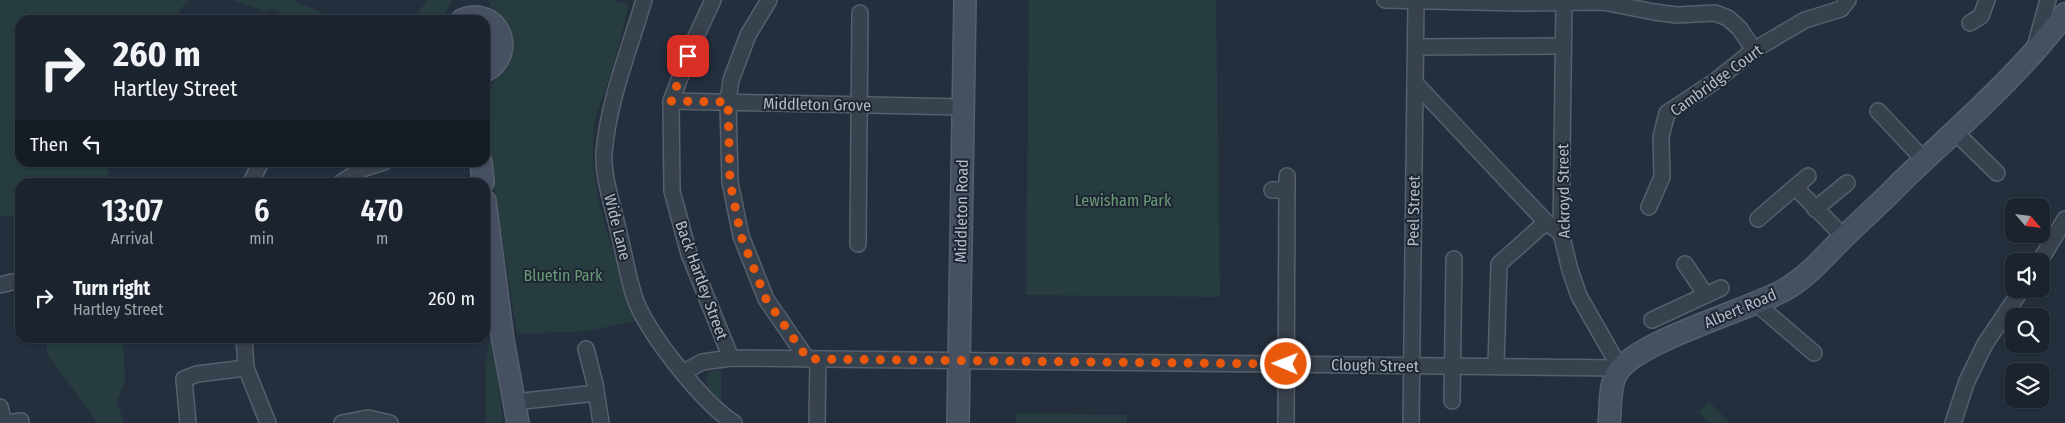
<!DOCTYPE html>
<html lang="en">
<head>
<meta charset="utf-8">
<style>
	body { margin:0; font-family:"Fira Sans Condensed",sans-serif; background:#242b36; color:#f1f3f6; height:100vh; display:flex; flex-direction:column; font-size:19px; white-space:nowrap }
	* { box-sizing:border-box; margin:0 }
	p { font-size:16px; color:#a0a4aa }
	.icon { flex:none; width:28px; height:28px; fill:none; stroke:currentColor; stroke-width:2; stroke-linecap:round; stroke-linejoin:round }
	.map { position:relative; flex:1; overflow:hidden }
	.panel { position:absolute; left:15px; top:178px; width:475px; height:165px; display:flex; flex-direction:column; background:#1b232e; border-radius:15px; box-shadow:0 1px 4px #0004,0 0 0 1px #39404a }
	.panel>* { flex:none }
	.guide { position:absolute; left:15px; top:15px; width:475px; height:152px; border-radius:15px; box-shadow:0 1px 4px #0004,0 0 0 1px #39404a; background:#1b232e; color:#f1f3f6; overflow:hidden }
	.needle { width:32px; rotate:118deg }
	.buttons { position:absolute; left:2005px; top:198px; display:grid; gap:10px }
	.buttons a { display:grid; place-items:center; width:45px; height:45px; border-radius:10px; background:#1b232e; box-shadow:0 1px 4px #0004,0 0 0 1px #39404a; font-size:25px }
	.pin { position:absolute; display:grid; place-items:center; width:42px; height:42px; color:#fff; margin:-21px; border-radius:10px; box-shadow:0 2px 8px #0006 }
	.me { position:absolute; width:55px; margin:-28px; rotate:271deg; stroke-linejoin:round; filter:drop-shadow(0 0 4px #0008) }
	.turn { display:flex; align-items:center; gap:18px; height:105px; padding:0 15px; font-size:22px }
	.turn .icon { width:65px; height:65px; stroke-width:2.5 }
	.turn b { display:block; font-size:35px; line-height:42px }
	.then { display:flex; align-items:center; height:48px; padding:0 15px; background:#0003; gap:10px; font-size:19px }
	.eta { display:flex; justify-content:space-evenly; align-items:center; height:85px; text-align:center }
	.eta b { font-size:30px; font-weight:600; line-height:35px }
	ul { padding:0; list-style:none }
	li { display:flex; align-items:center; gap:15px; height:70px; padding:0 15px }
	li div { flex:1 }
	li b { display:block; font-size:19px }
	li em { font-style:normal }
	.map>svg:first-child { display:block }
</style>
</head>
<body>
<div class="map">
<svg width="2065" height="423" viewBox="0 0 2065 423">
	<rect width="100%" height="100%" fill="#242f3e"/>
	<g fill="#263c3f">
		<polygon points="0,0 190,0 183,6 175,20 20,20 20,162 109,163 108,182 20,182 20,216 0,216"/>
		<polygon points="232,0 293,0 337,20 301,20 267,8 268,12"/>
		<polygon points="427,0 452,0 441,20 407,20 418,13"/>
		<path d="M488 0H611L629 4C622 32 615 61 606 88 603 98 598 108 596 117 582 179 616 263 639 320L587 331 517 334 490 160 488 116 492 84 504 68 511 39 505 22 492 9Z"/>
		<polygon points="1029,0 1216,0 1220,297 1026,295"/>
		<polygon points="492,324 503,423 486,423 486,362"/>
		<polygon points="47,338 123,338 125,380 117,402 124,423 98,423 47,354"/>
		<polygon points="721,370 721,400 708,389 706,379 710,371"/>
		<polygon points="1709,402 1730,423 1710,423 1699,412"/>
		<polygon points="1016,413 1127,415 1127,423 1016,423"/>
	</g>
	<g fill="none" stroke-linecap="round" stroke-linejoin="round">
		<defs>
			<g id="street">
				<path d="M644 0C629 51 608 101 604 154 603 177 612 203 617 225 623 248 627 273 634 296 646 332 702 402 734 423"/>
				<polyline points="713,0 694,41 671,101 672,191 689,254 731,358"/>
				<polyline points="769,0 748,35 731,80 728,102 730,182 741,236 766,299 807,359"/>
				<polyline points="1385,0 1519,3 1603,2 1654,12 1677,15 1715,13 1728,18 1740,29 1754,50"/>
				<polyline points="1564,0 1561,233 1570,270 1579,296 1620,368"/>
				<polyline points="1970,23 1981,16 1987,0"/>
				<polyline points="1416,47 1563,46"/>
				<polyline points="2035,47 2048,0"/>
				<polyline points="1415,83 1546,222 1561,233"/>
				<polyline points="671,101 963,107"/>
				<polyline points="1878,111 1924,160"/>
				<polyline points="1955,132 1997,173"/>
				<polyline points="251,182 261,162"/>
				<polyline points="342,182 362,169 384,162"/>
				<polyline points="1795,187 1808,176"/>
				<polyline points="1272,190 1287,190"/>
				<polyline points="1649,207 1662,177 1661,137 1667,113 1714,82 1754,50 1805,20 1841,9 1848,0"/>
				<polyline points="1815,209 1847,183"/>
				<polyline points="1758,219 1795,187 1844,237"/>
				<polyline points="858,244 860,13"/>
				<polyline points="2040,261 2065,219"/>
				<polyline points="1685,264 1706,295"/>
				<polyline points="0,285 12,282"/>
				<polyline points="1757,304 1814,353"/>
				<polyline points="1652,320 1721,288"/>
				<polyline points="244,338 246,368 268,423"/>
				<polyline points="586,349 595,384 601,423"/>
				<polyline points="1496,366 1499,264 1546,222"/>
				<polyline points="684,372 702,362 731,358 1620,368"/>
				<polyline points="1452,401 1454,259"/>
				<polyline points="515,402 596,393"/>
				<polyline points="0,407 4,423"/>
				<polyline points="7,423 21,421"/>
				<polyline points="188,423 184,379 197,374 246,368"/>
				<polyline points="342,423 368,418 390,423"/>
				<polyline points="817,423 818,359"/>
				<polyline points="1286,423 1287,176"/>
				<polyline points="1411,423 1416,0"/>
				<polyline points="1953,423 1967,381 1985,344 2022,289"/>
			</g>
			<g id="secondary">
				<path d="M462 20C496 5 519 52 485 71"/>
				<polyline points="481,162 483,182"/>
				<polyline points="485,201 503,340 518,423"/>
				<polyline points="958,423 965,0"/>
				<path d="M1609 423C1611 408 1609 388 1616 375 1631 342 1750 310 1786 289 1808 276 1824 257 1842 239 1861 220 1881 203 1899 184 1956 129 2018 77 2065 14"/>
			</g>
		</defs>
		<use href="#street" stroke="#565f6c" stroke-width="18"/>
		<use href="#secondary" stroke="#565f6c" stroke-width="24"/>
		<use href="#street" stroke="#38414e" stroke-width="15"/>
		<use href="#secondary" stroke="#465061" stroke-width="21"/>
	</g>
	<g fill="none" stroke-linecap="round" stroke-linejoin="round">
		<polyline stroke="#ea580c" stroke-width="9" stroke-dasharray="0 16.2" points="688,56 671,101 728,102 730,182 741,236 766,299 808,359 1286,364"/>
	</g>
	<g text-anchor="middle" stroke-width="4" stroke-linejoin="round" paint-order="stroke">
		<g font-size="16" fill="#b4bcc9" stroke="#1d2633">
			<text transform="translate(1716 80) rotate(-36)" y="6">Cambridge Court</text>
			<text transform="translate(817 104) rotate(1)" y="6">Middleton Grove</text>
			<text transform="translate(1563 191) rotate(-91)" y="6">Ackroyd Street</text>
			<text transform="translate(961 211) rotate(-89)" y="6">Middleton Road</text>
			<text transform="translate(1413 211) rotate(-89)" y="6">Peel Street</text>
			<text transform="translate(618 227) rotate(76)" y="6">Wide Lane</text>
			<text transform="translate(702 280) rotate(70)" y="6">Back Hartley Street</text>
			<text transform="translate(1740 308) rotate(-23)" y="6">Albert Road</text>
			<text transform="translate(1375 365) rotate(1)" y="6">Clough Street</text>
		</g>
		<g font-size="16" fill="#6b9a76" stroke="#1d2633">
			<text x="1123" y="206">Lewisham Park</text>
			<text x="563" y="281">Bluetin Park</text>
		</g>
	</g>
</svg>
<div class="buttons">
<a><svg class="needle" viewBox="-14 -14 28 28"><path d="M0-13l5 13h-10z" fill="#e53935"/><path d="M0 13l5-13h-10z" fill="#a0a4aa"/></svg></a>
<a><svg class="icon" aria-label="sound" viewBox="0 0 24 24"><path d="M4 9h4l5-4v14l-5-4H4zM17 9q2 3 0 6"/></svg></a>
<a><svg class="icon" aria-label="search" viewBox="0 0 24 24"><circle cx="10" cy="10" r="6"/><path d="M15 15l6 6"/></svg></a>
<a><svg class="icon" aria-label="layers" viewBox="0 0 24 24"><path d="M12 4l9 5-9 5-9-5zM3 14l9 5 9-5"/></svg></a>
</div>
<div class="pin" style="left:688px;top:56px;background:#d93025"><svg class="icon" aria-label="arrive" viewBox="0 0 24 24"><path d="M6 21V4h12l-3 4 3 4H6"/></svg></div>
<svg class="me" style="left:1286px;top:364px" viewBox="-20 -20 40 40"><circle r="17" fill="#ea580c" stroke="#fff" stroke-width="3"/><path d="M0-11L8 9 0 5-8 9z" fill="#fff"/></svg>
<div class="guide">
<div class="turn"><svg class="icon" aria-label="right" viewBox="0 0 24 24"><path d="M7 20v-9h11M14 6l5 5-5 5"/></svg><div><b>260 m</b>Hartley Street</div></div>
<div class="then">Then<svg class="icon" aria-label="left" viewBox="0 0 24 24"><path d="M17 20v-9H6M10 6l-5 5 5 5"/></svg></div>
</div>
<section class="panel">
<div class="eta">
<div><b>13:07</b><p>Arrival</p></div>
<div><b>6</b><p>min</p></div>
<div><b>470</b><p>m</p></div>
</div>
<ul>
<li><svg class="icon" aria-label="right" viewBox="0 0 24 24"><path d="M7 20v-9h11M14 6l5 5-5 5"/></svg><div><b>Turn right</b><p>Hartley Street</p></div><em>260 m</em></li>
</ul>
</section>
</div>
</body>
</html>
